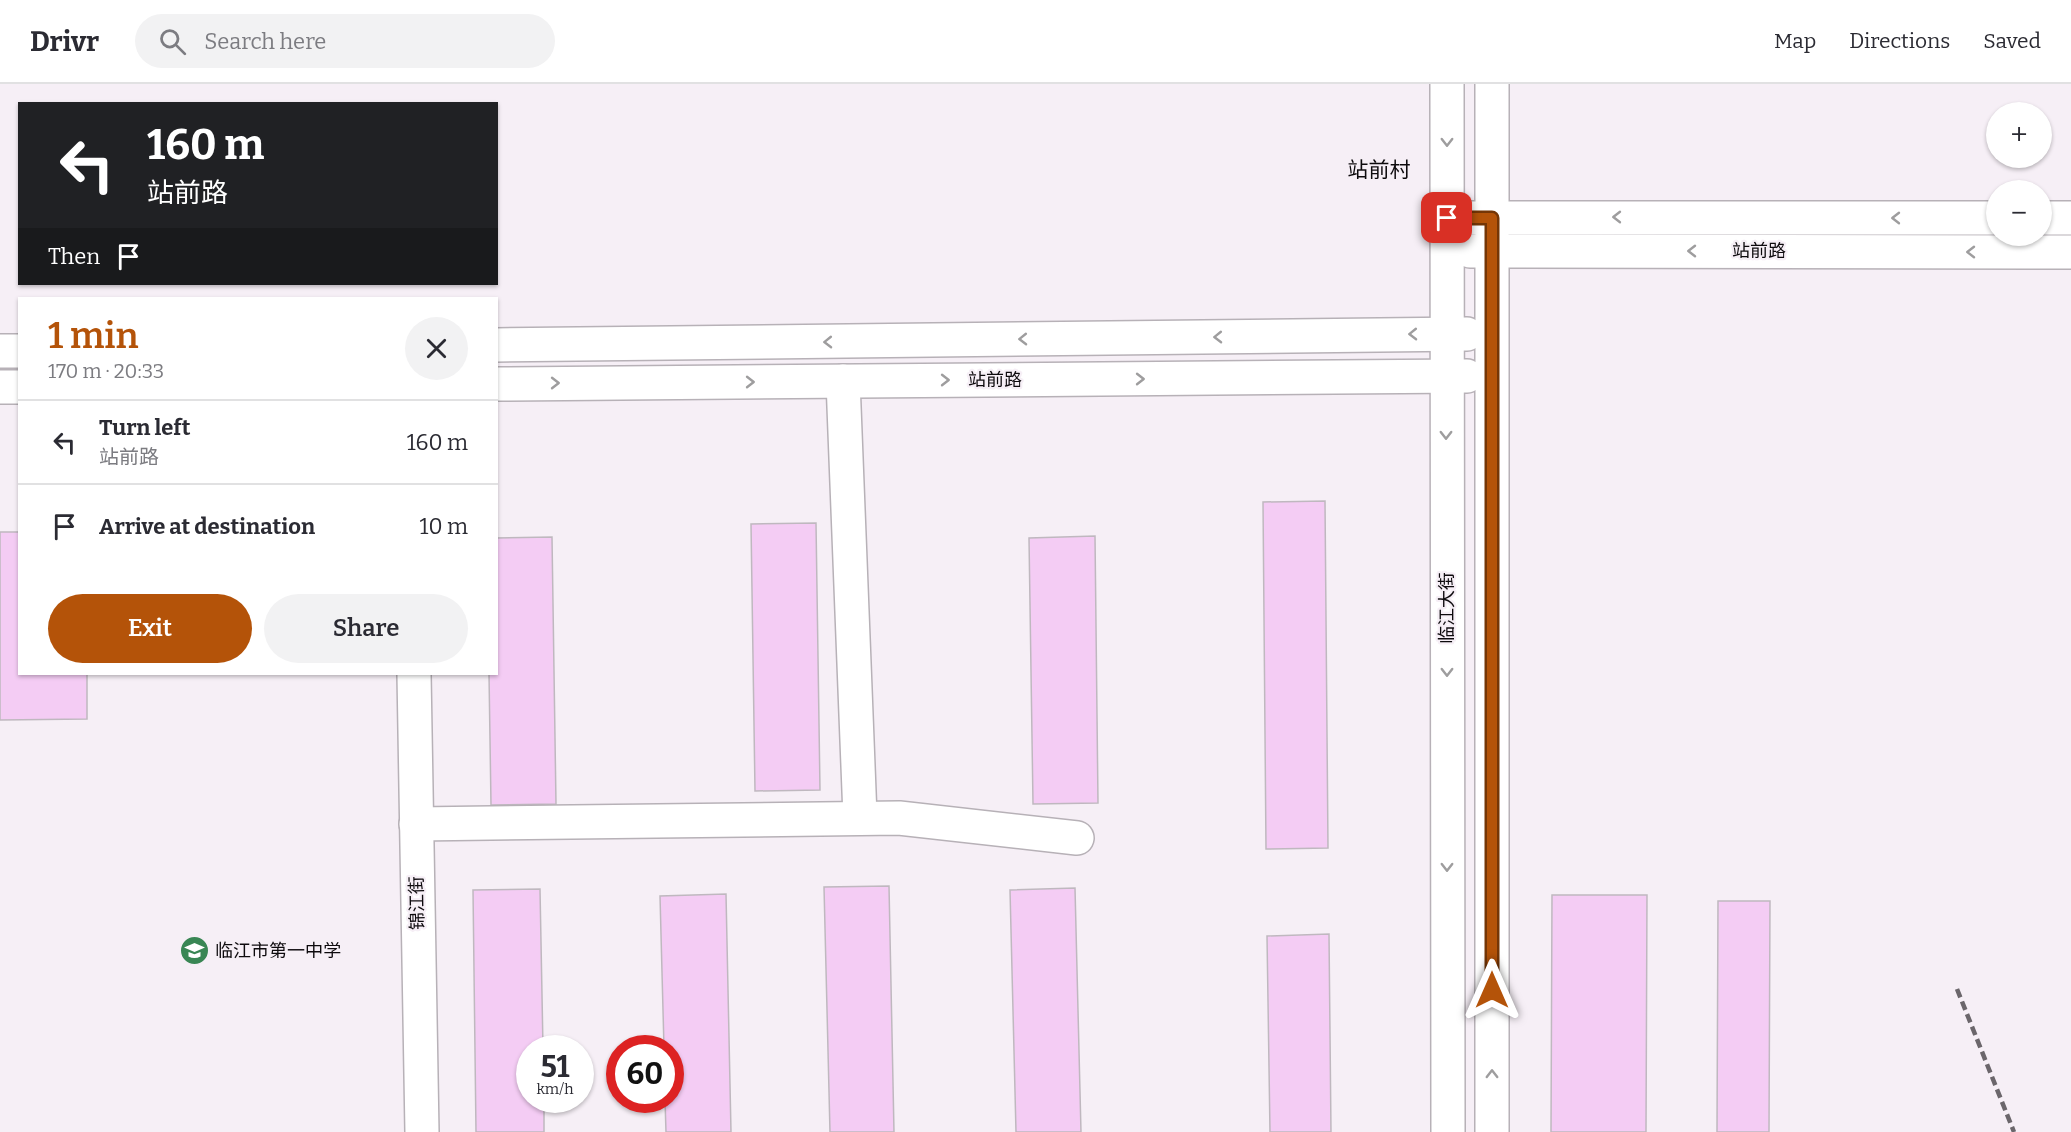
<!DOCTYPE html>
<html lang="en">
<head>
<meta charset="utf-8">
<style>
	body { margin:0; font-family:Bitter,"Noto Sans SC",serif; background:#f2f2f3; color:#2b2b33; height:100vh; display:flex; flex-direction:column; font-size:22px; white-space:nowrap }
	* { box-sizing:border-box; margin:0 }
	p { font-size:20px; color:#7c7c81 }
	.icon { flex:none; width:33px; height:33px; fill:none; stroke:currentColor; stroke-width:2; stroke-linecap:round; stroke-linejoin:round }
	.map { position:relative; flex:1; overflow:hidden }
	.sheet { position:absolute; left:18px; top:213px; width:480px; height:378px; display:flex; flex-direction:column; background:#fff; border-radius:0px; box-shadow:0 2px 4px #0004 }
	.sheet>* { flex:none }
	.guide { position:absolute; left:18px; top:18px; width:480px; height:183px; border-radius:0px; box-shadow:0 2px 4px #0004; background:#202124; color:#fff; overflow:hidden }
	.tools { position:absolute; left:1986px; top:18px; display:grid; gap:12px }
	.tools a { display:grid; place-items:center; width:66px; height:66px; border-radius:50%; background:#fff; box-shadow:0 2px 4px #0004; font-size:30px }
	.speed { position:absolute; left:516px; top:951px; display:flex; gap:12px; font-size:30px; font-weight:700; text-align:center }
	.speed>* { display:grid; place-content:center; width:78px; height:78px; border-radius:50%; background:#fff; box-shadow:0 2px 4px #0004; line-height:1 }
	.speed small { font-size:15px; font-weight:400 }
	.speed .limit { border:9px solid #d22; background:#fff; color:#111 }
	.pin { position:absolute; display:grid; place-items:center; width:51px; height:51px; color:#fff; margin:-26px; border-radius:12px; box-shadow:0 3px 9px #0006 }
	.me { position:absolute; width:66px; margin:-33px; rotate:0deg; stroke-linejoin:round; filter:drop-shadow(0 0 4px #0008) }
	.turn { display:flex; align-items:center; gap:21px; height:126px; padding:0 30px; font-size:27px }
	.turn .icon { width:78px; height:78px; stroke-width:2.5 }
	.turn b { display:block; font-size:42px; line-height:51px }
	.then { display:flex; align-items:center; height:57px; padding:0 30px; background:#0003; gap:12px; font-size:22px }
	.round { display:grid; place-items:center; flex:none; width:63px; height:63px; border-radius:32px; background:#f2f2f3 }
	.headline { display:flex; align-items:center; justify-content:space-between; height:102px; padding:0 30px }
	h1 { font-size:36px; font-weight:600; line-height:45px; color:#b45309 }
	.button { display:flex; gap:12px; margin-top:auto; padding:12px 30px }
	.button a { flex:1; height:69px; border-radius:36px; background:#b45309; color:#fff; font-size:24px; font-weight:600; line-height:69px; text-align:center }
	.button a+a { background:#f2f2f3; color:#2b2b33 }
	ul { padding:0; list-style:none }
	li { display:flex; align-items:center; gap:18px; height:84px; padding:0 30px; border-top:2px solid #e1e1e2 }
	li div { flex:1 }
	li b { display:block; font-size:22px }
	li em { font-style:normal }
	header { display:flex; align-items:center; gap:36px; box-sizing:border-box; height:84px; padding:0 30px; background:#fff; border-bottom:2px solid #e1e1e2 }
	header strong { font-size:28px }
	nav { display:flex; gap:33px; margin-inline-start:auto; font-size:21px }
	.search { width:420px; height:54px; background:#f2f2f3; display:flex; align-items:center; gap:15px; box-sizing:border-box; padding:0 21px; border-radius:33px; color:#7c7c81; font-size:22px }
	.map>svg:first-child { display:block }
</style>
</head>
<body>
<header>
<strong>Drivr</strong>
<div class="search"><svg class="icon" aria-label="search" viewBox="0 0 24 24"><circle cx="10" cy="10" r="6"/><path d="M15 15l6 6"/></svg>Search here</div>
<nav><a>Map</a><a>Directions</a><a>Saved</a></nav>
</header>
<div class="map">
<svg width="2071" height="1048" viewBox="0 0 2071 1048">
	<rect width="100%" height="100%" fill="#f6eff6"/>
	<g fill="#f4ccf4" stroke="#bfb8bf" stroke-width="1.5">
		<polygon points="1325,417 1328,764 1266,765 1263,418"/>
		<polygon points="816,439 820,706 755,707 751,440"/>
		<polygon points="0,448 20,448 20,590 87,590 87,635 0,636"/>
		<polygon points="1095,452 1098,719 1033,720 1029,454"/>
		<polygon points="552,453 556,720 491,721 489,590 496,590 496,454"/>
		<polygon points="889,802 894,1048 830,1048 824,803"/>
		<polygon points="1075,804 1081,1048 1016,1048 1010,806"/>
		<polygon points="540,805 543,964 530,964 530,1016 544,1016 544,1048 476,1048 473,806"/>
		<polygon points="726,810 731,1048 666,1048 665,1016 670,1016 670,964 664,964 660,812"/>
		<polygon points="1552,811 1647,811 1646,1048 1551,1048"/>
		<polygon points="1718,817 1770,817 1769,1048 1717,1048"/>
		<polygon points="1329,850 1331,1048 1270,1048 1267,852"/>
	</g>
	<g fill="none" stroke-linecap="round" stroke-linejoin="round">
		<defs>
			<g id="minor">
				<polyline points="843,297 860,733"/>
				<polyline points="414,590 422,1048"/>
				<polyline points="416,740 899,734 1077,754"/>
			</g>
			<g id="major">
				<polyline points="1447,0 1448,1048"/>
				<polyline points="1492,0 1492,1048"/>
				<polyline points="1470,134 1996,134"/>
				<polyline points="2042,134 2071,134"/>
				<polyline points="1470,167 2071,168"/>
				<polyline points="496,261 1467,250"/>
				<polyline points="0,267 20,267"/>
				<polyline points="496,300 1467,292"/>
				<polyline points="0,303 20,303"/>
			</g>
		</defs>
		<use href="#minor" stroke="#b7b1b7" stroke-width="36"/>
		<use href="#major" stroke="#b7b1b7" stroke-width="36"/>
		<use href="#minor" stroke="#fff" stroke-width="33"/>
		<use href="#major" stroke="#fff" stroke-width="33"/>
		<polyline stroke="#6b666b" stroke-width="4.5" stroke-dasharray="9 4.5" stroke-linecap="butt" points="1957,905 2014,1048"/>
	</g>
	<defs><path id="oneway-chevron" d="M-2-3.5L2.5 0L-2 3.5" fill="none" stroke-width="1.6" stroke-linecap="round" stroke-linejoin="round" transform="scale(1.5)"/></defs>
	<g stroke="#9e9d9e">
		<use href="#oneway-chevron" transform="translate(1447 58) rotate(90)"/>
		<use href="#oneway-chevron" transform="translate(1617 133) rotate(-180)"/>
		<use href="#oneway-chevron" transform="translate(1896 134) rotate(-180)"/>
		<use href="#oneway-chevron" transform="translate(1692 167) rotate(-180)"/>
		<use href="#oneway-chevron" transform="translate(1971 168) rotate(-180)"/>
		<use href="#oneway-chevron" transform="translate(1413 250) rotate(179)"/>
		<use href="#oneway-chevron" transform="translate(1218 253) rotate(179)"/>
		<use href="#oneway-chevron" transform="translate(1023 255) rotate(179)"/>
		<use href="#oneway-chevron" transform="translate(828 258) rotate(179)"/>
		<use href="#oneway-chevron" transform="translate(1140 295)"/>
		<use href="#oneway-chevron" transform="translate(945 296)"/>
		<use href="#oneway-chevron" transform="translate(750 298)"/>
		<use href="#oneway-chevron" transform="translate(555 299)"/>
		<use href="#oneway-chevron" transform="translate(1446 351) rotate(90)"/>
		<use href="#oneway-chevron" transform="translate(1447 588) rotate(90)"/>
		<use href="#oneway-chevron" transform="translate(1447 783) rotate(90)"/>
		<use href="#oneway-chevron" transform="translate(1492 990) rotate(-90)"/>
	</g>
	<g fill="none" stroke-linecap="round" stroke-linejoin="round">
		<defs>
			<polyline id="route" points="1447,134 1492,134 1492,906"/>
		</defs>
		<use href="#route" stroke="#753606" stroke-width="15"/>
		<use href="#route" stroke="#b45309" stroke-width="10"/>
	</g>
	<defs>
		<symbol id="school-disc" viewBox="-11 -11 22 22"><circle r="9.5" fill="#398654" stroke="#f6eff6"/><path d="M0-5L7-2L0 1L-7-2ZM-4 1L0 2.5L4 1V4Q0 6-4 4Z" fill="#fff"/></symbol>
	</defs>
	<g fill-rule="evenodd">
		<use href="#school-disc" x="178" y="850" width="33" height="33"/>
	</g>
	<g text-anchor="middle" stroke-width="4.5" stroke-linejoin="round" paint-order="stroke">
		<g font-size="18" fill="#0d0a0d" stroke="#f6eff6">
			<text x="1759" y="173">站前路</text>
			<text x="995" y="302">站前路</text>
			<text transform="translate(1447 524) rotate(-90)" y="6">临江大街</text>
			<text transform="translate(417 819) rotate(-91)" y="6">锦江街</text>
		</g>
		<g font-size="18" fill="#0d0a0d" stroke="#f6eff6" text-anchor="start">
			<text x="215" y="873">临江市第一中学</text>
		</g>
		<g font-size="21" fill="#0d0a0d" stroke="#f6eff6">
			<text x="1379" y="93">站前村</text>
		</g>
	</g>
</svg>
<div class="tools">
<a>+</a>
<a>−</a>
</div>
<div class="speed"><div>51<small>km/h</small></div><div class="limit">60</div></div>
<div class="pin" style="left:1447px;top:134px;background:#d93025"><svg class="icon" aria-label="arrive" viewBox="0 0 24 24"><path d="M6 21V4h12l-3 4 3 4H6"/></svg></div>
<svg class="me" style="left:1492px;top:906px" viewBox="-20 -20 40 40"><path d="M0-17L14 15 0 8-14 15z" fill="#b45309" stroke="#fff" stroke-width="4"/></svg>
<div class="guide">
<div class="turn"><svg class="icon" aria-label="left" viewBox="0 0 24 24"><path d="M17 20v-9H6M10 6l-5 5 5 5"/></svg><div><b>160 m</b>站前路</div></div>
<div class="then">Then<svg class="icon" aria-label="arrive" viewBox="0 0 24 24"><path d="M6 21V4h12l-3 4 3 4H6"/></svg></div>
</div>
<section class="sheet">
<div class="headline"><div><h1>1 min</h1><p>170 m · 20:33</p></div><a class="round"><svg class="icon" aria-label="close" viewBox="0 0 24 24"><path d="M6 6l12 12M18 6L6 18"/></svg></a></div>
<ul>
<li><svg class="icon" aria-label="left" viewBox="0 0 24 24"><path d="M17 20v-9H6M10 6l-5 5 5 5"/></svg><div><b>Turn left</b><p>站前路</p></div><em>160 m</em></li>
<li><svg class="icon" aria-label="arrive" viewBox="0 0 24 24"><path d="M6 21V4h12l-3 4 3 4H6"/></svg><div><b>Arrive at destination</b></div><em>10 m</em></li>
</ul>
<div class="button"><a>Exit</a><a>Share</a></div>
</section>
</div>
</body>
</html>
